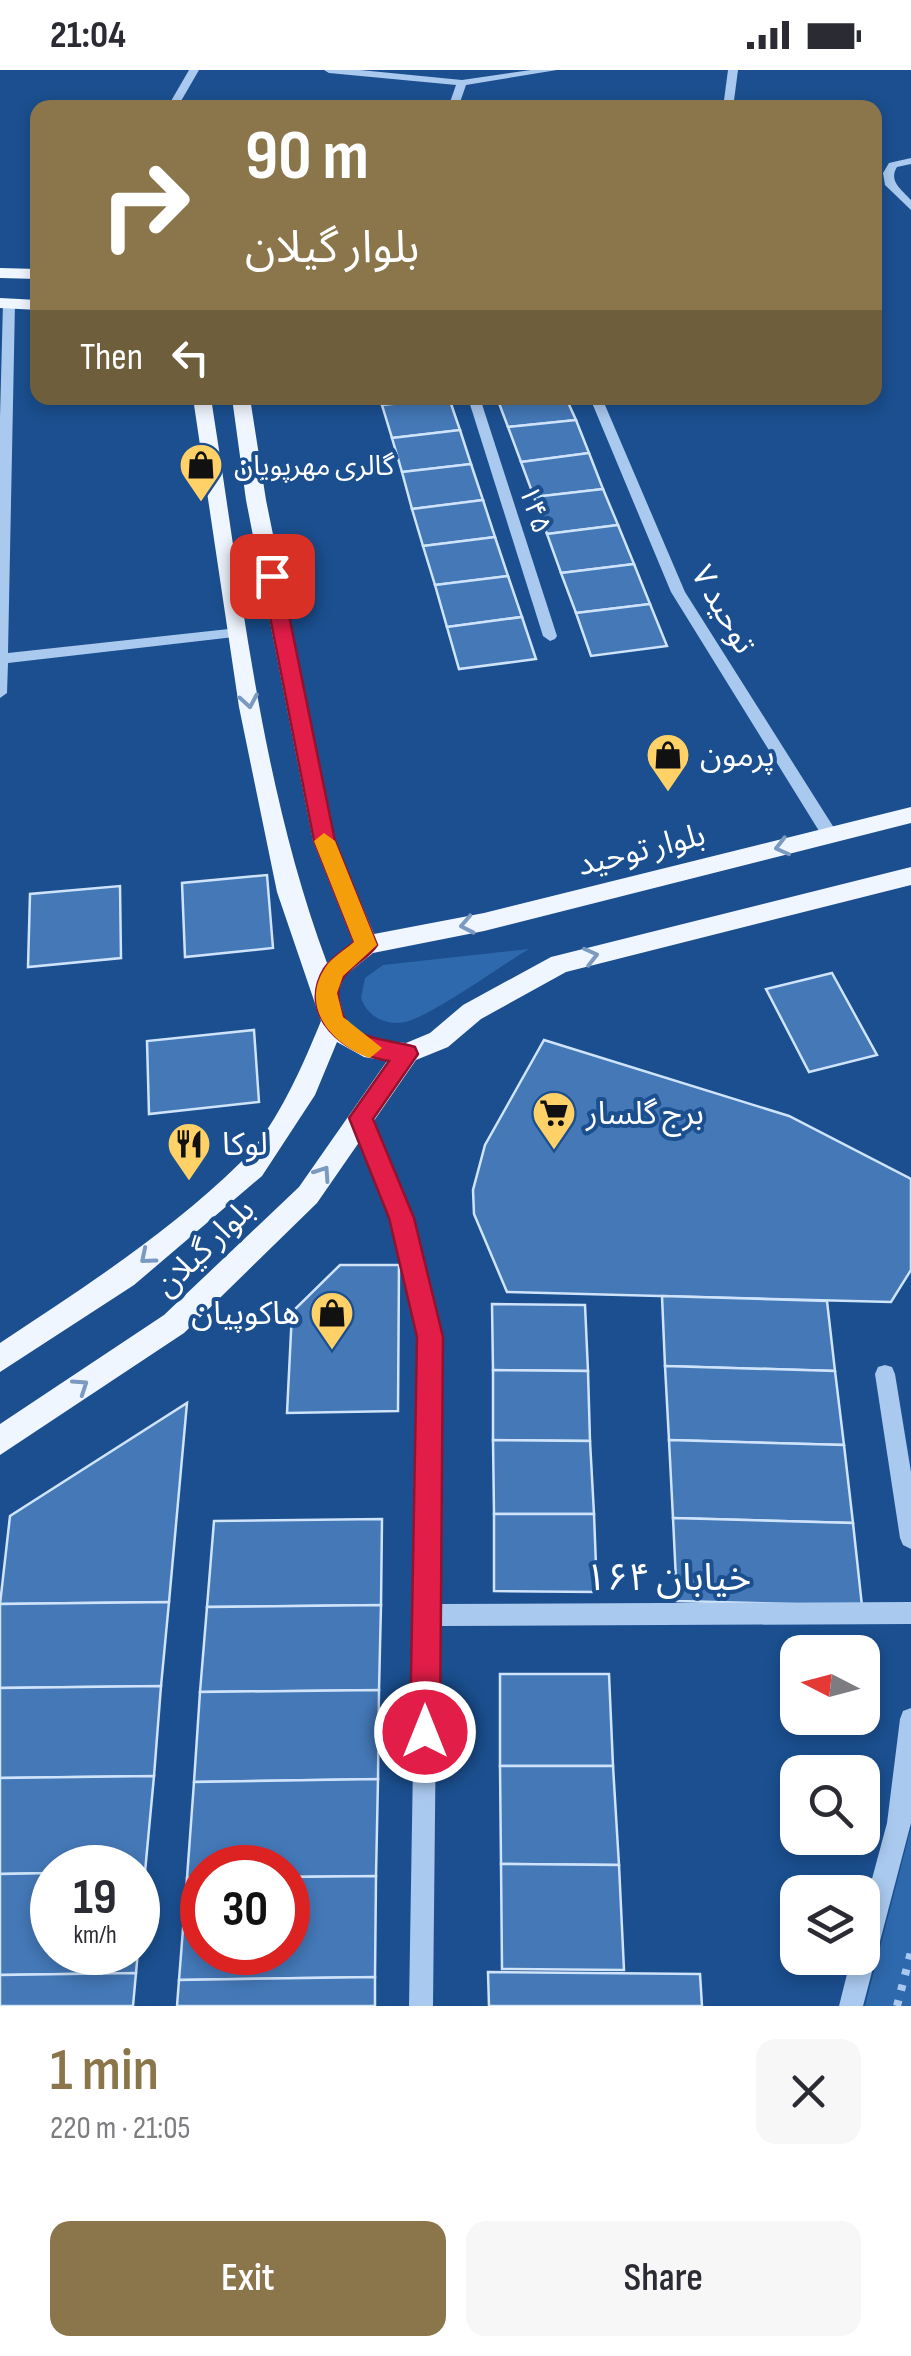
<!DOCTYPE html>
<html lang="en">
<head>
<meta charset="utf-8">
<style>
	body { margin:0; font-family:"Sofia Sans Condensed","Noto Sans Arabic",sans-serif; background:#f7f7f7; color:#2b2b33; height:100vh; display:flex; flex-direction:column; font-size:38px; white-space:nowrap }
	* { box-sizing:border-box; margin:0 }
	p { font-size:32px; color:#7c7c81 }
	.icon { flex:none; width:55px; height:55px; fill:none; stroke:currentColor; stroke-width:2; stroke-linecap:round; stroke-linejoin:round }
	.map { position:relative; height:1936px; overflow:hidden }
	.drawer { display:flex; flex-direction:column; background:#fff; flex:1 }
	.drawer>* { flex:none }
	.hud { position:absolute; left:30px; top:30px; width:852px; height:305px; border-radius:20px; box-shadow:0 5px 15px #0003; background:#8a764a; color:#fff; overflow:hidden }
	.needle { width:65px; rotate:276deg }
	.tools { position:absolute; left:780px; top:1565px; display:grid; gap:20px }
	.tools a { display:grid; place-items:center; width:100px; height:100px; border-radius:20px; background:#fff; box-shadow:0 5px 15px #0003; font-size:50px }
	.speed { position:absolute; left:30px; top:1775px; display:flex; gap:20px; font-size:50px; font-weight:700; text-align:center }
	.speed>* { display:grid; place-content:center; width:130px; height:130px; border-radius:50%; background:#fff; box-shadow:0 5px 15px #0003; line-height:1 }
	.speed small { font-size:25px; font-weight:400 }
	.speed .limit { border:15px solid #d22; background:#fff; color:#111 }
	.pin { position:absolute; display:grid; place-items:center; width:85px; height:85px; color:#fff; margin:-42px; border-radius:20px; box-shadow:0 5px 15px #0006 }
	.me { position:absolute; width:110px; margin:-55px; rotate:0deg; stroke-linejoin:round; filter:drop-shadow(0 0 8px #0008) }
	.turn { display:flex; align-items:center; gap:35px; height:210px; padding:0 50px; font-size:45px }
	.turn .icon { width:130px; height:130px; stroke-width:2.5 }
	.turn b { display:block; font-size:70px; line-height:85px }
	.then { display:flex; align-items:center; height:95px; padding:0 50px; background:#0003; gap:20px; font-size:38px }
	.round { display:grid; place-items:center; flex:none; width:105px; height:105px; border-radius:20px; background:#f7f7f7 }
	.summary { display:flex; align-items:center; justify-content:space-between; height:170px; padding:0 50px }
	h1 { font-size:60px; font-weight:600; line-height:75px; color:#8a764a }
	.button { display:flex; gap:20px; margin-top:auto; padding:20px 50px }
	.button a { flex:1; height:115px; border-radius:20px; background:#8a764a; color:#fff; font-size:40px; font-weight:600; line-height:115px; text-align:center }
	.button a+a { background:#f7f7f7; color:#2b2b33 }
	.status { display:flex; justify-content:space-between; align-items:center; height:70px; padding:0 50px; background:#fff; direction:ltr }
	.status svg { height:28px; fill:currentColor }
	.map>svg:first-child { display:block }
</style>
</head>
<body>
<div class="status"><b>21:04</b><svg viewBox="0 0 49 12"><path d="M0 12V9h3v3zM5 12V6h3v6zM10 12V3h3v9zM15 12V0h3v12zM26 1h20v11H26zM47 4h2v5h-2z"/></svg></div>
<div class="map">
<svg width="911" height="1936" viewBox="0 0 911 1936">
	<rect width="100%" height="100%" fill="#1b4f8f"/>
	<g fill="#2e69ad">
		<path d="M529 879C502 895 430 947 405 952 385 956 367 946 361 928L365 908 383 895Z"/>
		<polygon points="911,1758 911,1936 865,1936"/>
	</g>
	<g fill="#4478b7" stroke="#cfe3fa" stroke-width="2.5">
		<polygon points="380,328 444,328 382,335"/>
		<polygon points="449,328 460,360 392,368 382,335"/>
		<polygon points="497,328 566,328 576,350 508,357"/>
		<polygon points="576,350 589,383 521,392 508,357"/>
		<polygon points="460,360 471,394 402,402 392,368"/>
		<polygon points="589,383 603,419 534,427 521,392"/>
		<polygon points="471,394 483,430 412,439 402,402"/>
		<polygon points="603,419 618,455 547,464 534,427"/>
		<polygon points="483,430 495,467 423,476 412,439"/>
		<polygon points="618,455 634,494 561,503 547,464"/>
		<polygon points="495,467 508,506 435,515 423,476"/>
		<polygon points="634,494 650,534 576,543 561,503"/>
		<polygon points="508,506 522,547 447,557 435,515"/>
		<polygon points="650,534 667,576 591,586 576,543"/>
		<polygon points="522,547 536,589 459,599 447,557"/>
		<polygon points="267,805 273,878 185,887 182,813"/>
		<polygon points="120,816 121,888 28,897 30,824"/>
		<polygon points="832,903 877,985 809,1002 766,919"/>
		<polygon points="254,960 259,1032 149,1044 147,971"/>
		<polygon points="544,970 789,1046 911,1109 911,1200 891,1232 507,1222 474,1144 473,1120 485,1075"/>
		<polygon points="340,1195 399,1195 398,1341 287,1343 292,1242"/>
		<polygon points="662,1226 827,1231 835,1301 665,1296"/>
		<polygon points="492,1234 585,1235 588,1301 493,1300"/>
		<polygon points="665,1296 835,1301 844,1375 669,1370"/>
		<polygon points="493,1300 588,1301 590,1371 493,1370"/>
		<polygon points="187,1333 169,1532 0,1534 10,1446"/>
		<polygon points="493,1370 590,1371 594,1444 494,1444"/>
		<polygon points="669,1370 844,1375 853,1453 673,1448"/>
		<polygon points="494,1444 594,1444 597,1522 494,1521"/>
		<polygon points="673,1448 853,1453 862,1536 677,1531"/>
		<polygon points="382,1449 381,1535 207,1537 214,1451"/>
		<polygon points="169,1532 161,1616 0,1618 0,1534"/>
		<polygon points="381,1535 379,1620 200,1622 207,1537"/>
		<polygon points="500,1604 609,1604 613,1696 500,1696"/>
		<polygon points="161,1616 154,1706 0,1708 0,1618"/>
		<polygon points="379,1620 378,1709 194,1712 200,1622"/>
		<polygon points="500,1696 613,1696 619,1795 501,1794"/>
		<polygon points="154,1706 145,1802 138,1802 138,1798 52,1798 52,1803 0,1804 0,1708"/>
		<polygon points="378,1709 376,1806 288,1807 288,1798 202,1798 202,1808 187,1808 194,1712"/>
		<polygon points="501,1794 619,1795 624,1900 502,1899"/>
		<polygon points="138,1802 145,1802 136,1903 0,1905 0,1804 52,1803 52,1882 138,1882"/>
		<polygon points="376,1806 375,1907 179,1910 187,1808 202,1808 202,1882 288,1882 288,1807"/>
		<polygon points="488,1902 700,1904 702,1936 489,1936"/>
		<polygon points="136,1903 133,1936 0,1936 0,1905"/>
		<polygon points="375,1907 375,1936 177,1936 179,1910"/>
	</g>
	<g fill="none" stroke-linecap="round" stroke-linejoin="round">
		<polyline stroke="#a9c9ee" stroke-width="8" stroke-dasharray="6 10" stroke-linecap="butt" points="897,1936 911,1882"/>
		<g fill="#a9c9ee" fill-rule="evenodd">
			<polygon points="189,0 199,0 177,38 167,38"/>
			<polygon points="324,0 360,0 462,10 531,0 557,0 466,15 458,38 448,38 456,15 329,3"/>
			<polygon points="728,0 738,0 733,38 723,38"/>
			<path d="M911 88V94L897 97C888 111 902 120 911 130V140L885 115 883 103 889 93Z"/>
			<polygon points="9,229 15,233 8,583 238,558 245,563 243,566 8,593 7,623 0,628 0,347 3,233"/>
			<polygon points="468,328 480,328 557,566 555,569 550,571 543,566"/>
			<polygon points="590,328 602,328 685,522 836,761 838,765 836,769 824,769 671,522"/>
			<polygon points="361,1040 367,1043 370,1048 411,1148 440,1267 437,1534 911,1532 911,1554 437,1556 433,1936 409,1936 420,1267 393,1148 352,1048 355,1043"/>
			<polygon points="885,1295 892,1297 895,1304 911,1402 911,1479 903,1475 900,1468 875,1304 878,1297"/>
			<polygon points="911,1638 911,1753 863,1936 839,1936 851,1888 862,1888 862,1846 887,1753 900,1649 903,1641"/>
		</g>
		<g fill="#f0f6ff" fill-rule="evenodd">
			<polygon points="0,198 38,199 38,209 0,208"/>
			<polygon points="0,228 38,230 38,240 0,238"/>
			<path d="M193 328H211C241 516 260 713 327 893L353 872 313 771 246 430 232 328H250L266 430 335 771 374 864 484 843 911 737V753L484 861 373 883 344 906 338 923 344 947 359 962 376 970 406 973 430 963 463 935 551 887 911 797V815L566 902 481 949 448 977 416 990 317 1133 184 1263 0 1385V1354L164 1245 299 1117 387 991 364 987 337 972 315 1025 262 1106 134 1215 0 1302V1273C83 1218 170 1162 241 1092 277 1056 302 997 321 951L277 822 239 637Z"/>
		</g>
	</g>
	<defs><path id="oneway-chevron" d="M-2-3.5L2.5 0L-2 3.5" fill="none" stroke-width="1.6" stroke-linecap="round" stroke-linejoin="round" transform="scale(2.5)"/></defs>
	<g stroke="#7b9ac1">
		<use href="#oneway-chevron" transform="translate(249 631) rotate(80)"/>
		<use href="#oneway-chevron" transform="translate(782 777) rotate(166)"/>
		<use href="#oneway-chevron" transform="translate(467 855) rotate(169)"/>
		<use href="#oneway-chevron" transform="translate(591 886) rotate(-14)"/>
		<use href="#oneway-chevron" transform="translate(323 1103) rotate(-56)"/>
		<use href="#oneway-chevron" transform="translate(147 1187) rotate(140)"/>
		<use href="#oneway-chevron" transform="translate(81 1316) rotate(-34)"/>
	</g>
	<path fill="#e11d48" stroke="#92132f" stroke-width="2.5" d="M272 500 281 506 335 771 377 875C369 888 351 895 343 908 336 919 338 928 341 939 349 973 389 968 415 977L418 984 373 1049 414 1148 443 1267 440 1662 435 1672 425 1677 414 1672 410 1662 417 1267 389 1148 349 1048 389 991C345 985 296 946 324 899 331 888 345 880 354 872L314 771 262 506Z"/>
	<path fill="#f59e0b" d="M324 763 335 771 377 875 343 906 337 923 343 947 382 978 370 988C333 975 299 938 325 898 331 888 345 880 354 872L314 771Z"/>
	<defs>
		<symbol id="shop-pin" viewBox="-11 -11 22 30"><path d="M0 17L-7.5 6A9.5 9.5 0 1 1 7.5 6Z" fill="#ffd166" stroke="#1b4f8f"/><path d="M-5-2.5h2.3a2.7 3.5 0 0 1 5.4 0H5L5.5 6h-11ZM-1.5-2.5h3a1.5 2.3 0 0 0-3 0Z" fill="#111"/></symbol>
		<symbol id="supermarket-pin" viewBox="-11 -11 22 30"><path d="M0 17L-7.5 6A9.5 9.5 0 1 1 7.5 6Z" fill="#ffd166" stroke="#1b4f8f"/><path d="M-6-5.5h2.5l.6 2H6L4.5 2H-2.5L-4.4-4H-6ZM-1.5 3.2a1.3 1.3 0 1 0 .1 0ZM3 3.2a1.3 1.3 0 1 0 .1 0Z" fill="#111"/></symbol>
		<symbol id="restaurant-pin" viewBox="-11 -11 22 30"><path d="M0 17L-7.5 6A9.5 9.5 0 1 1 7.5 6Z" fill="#ffd166" stroke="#1b4f8f"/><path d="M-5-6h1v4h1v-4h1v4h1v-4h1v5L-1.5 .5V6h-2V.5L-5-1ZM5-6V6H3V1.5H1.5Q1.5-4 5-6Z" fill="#111"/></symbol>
	</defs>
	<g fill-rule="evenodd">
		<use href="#shop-pin" x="176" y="370" width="50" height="68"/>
		<use href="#shop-pin" x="643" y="660" width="50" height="68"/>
		<use href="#supermarket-pin" x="529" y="1018" width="50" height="68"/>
		<use href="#restaurant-pin" x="164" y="1049" width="50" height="68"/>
		<use href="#shop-pin" x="307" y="1218" width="50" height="68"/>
	</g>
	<g text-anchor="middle" stroke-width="8" stroke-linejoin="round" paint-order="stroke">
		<g font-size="28" fill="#fff" stroke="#1b4f8f" text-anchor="start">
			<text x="234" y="405">گالری مهرپویان</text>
		</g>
		<g font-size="28" fill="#fff" stroke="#1b4f8f">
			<text transform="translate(536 439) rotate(72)" y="10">۱۴۵</text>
		</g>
		<g font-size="32" fill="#fff" stroke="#1b4f8f">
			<text transform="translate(724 539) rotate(60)" y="11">توحید ۷</text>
			<text transform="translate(641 779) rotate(-14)" y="11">بلوار توحید</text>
			<text transform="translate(204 1177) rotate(-44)" y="11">بلوار گیلان</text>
		</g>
		<g font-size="32" fill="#fff" stroke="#1b4f8f" text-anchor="start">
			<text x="700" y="696">پرمون</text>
			<text x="586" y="1054">برج گلسار</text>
			<text x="222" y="1085">لوکا</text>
			<text x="300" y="1254" text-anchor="end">هاکوپیان</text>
		</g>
		<g font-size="38" fill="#fff" stroke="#1b4f8f">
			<text x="668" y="1520">خیابان ۱۶۴</text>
		</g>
	</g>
</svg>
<div class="tools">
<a><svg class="needle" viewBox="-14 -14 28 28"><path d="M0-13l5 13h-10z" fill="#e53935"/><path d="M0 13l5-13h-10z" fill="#7c7c81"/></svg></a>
<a><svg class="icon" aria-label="search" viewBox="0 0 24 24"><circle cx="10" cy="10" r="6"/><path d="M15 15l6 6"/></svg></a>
<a><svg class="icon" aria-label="layers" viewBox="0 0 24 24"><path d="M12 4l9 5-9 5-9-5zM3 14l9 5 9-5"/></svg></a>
</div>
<div class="speed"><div>19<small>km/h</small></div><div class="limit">30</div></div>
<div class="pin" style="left:272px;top:506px;background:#d93025"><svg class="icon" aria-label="arrive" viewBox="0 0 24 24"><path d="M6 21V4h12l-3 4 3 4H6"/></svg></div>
<svg class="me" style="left:425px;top:1662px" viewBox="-20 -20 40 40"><circle r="17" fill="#e11d48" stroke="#fff" stroke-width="3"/><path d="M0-11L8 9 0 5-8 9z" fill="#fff"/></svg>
<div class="hud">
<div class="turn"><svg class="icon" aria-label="right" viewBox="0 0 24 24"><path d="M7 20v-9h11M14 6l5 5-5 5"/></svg><div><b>90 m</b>بلوار گیلان</div></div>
<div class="then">Then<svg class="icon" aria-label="left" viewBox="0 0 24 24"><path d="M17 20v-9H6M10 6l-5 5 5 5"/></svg></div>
</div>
</div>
<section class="drawer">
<div class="summary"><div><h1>1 min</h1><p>220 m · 21:05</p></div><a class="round"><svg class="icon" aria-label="close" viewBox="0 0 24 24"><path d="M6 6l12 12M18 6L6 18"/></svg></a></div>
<div class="button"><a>Exit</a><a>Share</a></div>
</section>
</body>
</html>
